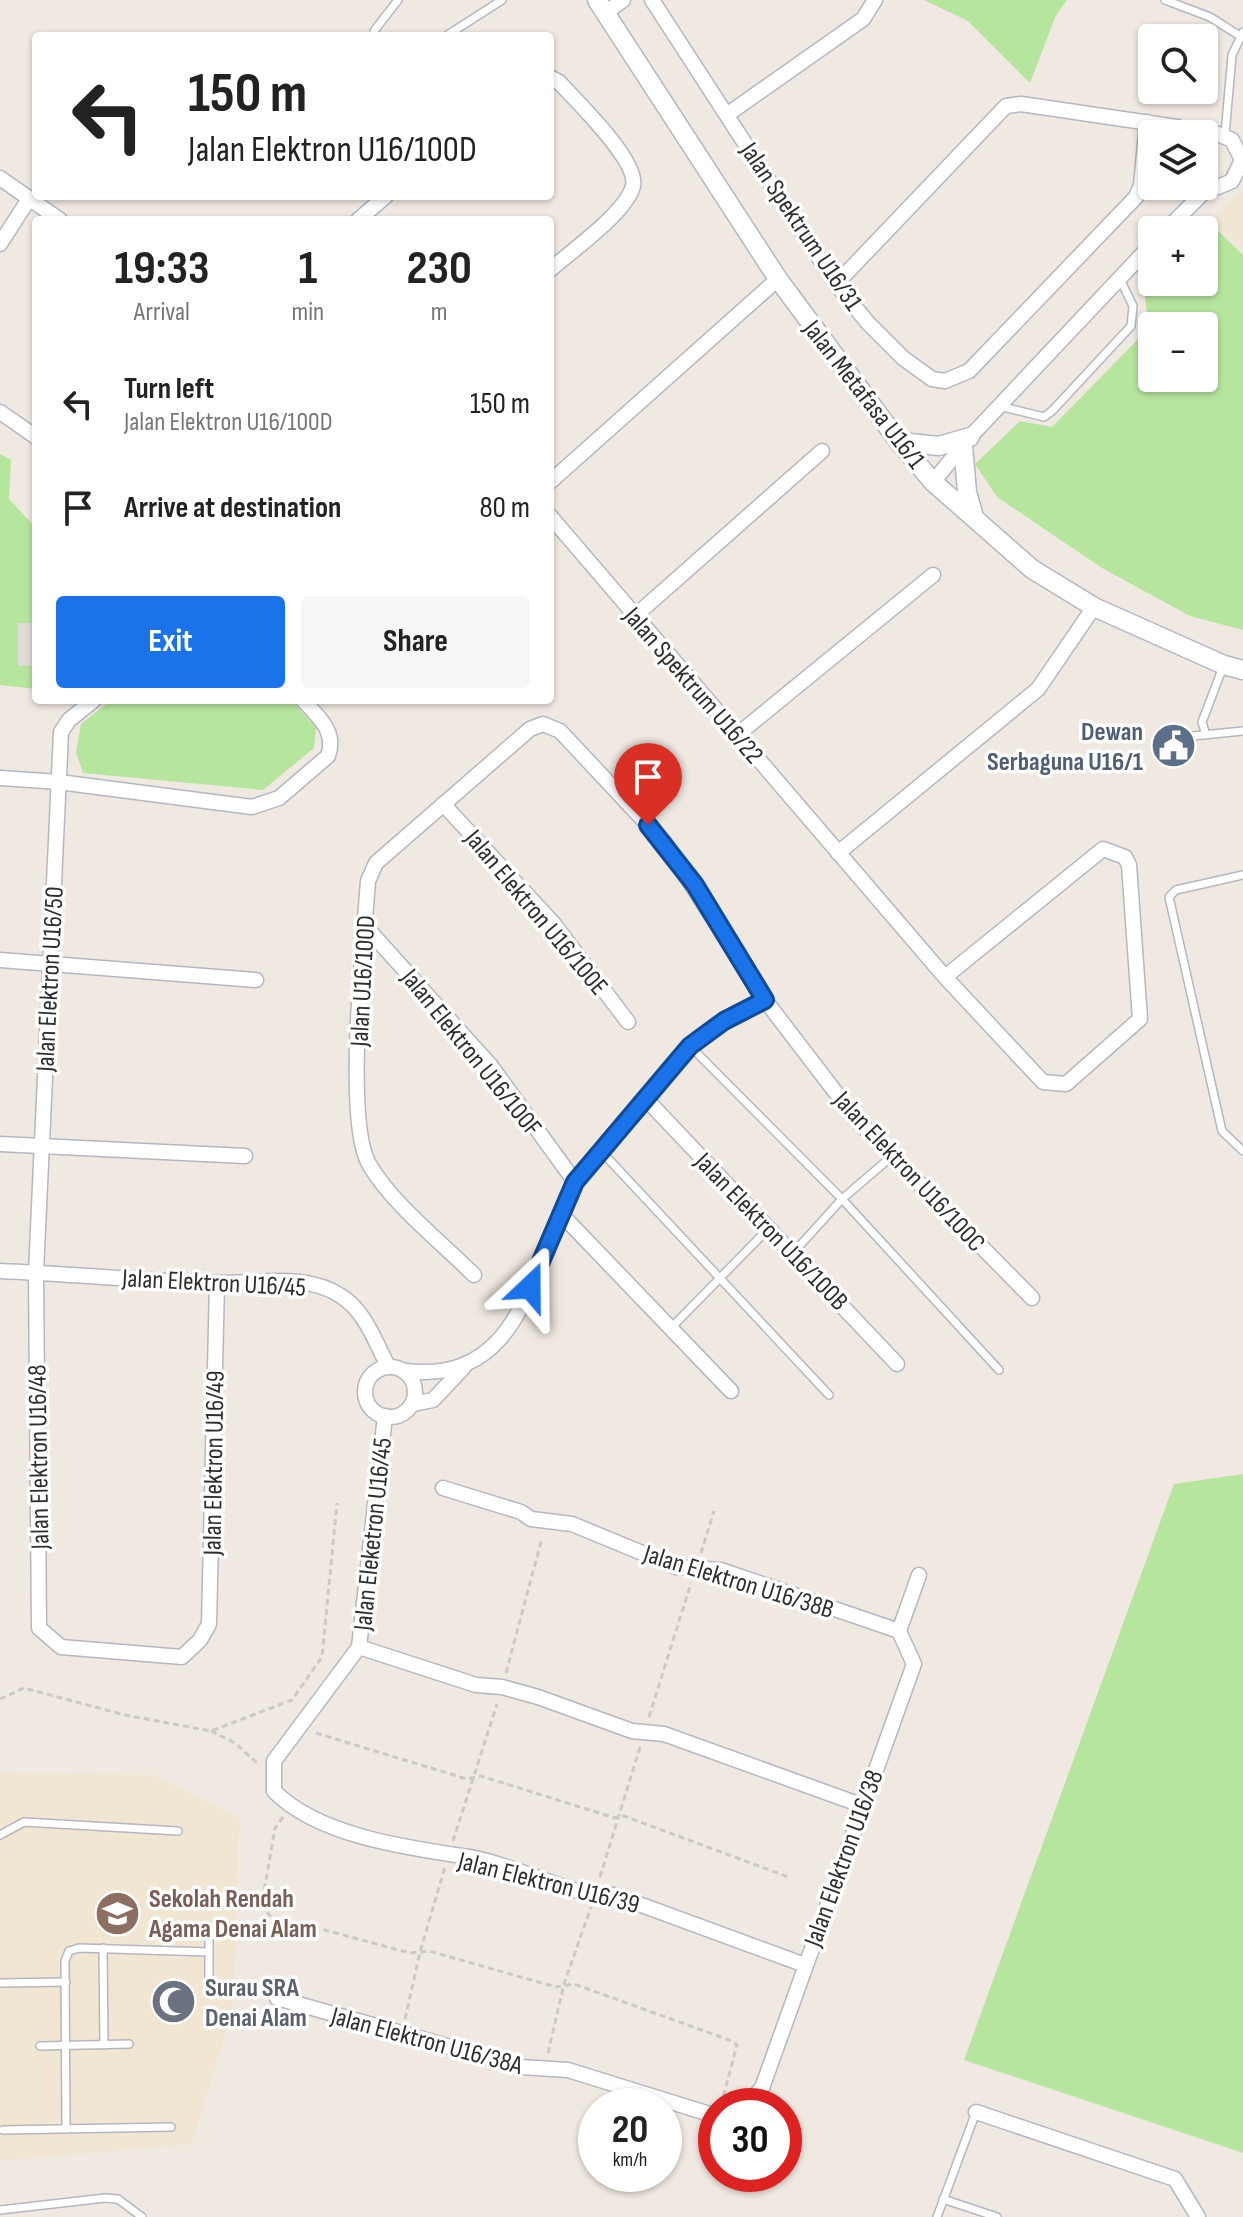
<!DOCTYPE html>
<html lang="en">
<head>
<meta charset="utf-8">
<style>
	body { margin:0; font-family:"Sofia Sans Condensed",sans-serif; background:#f6f6f6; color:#222; height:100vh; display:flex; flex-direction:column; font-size:30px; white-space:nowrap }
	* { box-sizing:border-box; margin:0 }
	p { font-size:26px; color:#767676 }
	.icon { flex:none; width:44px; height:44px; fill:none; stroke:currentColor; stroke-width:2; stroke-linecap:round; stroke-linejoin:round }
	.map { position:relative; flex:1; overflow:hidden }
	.side { position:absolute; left:32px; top:216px; width:522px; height:488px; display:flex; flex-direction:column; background:#fff; border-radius:8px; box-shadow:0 2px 6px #0004 }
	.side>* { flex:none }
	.top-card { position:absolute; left:32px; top:32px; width:522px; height:168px; border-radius:8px; box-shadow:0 2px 6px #0004; background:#fff; color:#222; overflow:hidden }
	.controls { position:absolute; left:1138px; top:24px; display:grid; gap:16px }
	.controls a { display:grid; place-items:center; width:80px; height:80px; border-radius:8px; background:#fff; box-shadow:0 2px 6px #0004; font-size:40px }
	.speed { position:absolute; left:578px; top:2088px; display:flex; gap:16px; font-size:40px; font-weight:700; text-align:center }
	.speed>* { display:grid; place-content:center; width:104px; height:104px; border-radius:50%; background:#fff; box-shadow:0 2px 6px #0004; line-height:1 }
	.speed small { font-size:20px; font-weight:400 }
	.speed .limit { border:12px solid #d22; background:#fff; color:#111 }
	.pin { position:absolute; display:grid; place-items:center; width:68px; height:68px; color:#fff; margin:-82px -34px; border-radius:50% 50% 50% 0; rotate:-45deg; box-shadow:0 0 8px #0007 }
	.pin .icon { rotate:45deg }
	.me { position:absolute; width:88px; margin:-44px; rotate:23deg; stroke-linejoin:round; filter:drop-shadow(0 0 6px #0008) }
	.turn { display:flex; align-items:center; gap:28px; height:168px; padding:0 24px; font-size:36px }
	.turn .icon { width:104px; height:104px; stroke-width:2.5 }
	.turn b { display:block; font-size:56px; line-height:68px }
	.eta { display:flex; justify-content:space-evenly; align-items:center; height:136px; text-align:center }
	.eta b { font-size:48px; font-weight:700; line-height:56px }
	.primary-button { display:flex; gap:16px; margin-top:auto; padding:16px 24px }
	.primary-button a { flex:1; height:92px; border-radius:8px; background:#1a73e8; color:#fff; font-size:32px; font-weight:700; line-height:92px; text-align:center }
	.primary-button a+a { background:#f6f6f6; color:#222 }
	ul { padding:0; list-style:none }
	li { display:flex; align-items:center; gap:24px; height:104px; padding:0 24px }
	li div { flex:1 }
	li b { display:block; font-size:30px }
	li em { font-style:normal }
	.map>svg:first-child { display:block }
</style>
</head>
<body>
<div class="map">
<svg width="1243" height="2217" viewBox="0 0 1243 2217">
	<rect width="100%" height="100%" fill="#efe9e1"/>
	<g fill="#f0e6d1">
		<polygon points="1243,190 1243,251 1212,222"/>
		<polygon points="0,1773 153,1775 239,1819 233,2008 192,2144 0,2161"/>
	</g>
	<g fill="#b6e59e" fill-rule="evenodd">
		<polygon points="924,0 1067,0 1056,15 1030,83 968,21"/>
		<path d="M1205 218 1243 255V630L1190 616 1102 568 997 497 975 464 1020 421 1052 427 1149 328 1143 281 1152 272V282H1204V230H1193ZM1204 326V378H1152V326Z"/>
		<polygon points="0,454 11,460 9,499 36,528 36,689 0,685"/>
		<polygon points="111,700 291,700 316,728 314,748 263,790 83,773 76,753 81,724"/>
		<polygon points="1243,1474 1243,2153 964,2060 1174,1484"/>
	</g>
	<rect fill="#dfdcd8" x="18" y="623" width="18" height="43"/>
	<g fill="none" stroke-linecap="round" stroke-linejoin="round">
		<defs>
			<g id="service">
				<polyline points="1165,0 1210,17 1240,36"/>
				<polyline points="374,31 398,0"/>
				<polyline points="446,36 502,0"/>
				<polyline points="1225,135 1232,55 1243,32"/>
				<polyline points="999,406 1044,417 1052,411 1131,326 1133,306 1120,279"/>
				<polyline points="1206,735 1202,722 1223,667"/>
				<polyline points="1182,737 1243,731"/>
				<polyline points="1243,875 1176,890 1169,897 1222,1131 1243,1151"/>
				<polyline points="690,1046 842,1199 999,1370"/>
				<polyline points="601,1151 829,1395"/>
				<polyline points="794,1252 842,1199 891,1157"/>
				<polyline points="671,1328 768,1229"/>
				<polyline points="0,1835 24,1822 178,1831"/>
				<polyline points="103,1948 104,2045"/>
				<polyline points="0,1983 66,1982"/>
				<polyline points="209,1989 209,1935"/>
				<polyline points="40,2046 129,2044"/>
				<polyline points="66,2129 65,1961 69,1951 79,1948 209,1952"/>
				<polyline points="3,2130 171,2127"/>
				<polyline points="943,2199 997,2217"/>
				<polyline points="0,2210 105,2198 118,2199 142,2217"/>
				<polyline points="937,2217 976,2112"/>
			</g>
			<g id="minor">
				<polyline points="652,0 836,284 868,323 903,358 932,379 945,381 969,371 1136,197 1141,186 1147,122"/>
				<polyline points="605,13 623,0"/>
				<path d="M550 77 559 82C576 101 639 161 633 186 627 212 570 252 550 270"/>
				<polyline points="728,114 863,19 875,0"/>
				<polyline points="1204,136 1218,134 1232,140 1242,160 1232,181 1218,187 1204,184"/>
				<polyline points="0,178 60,220"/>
				<polyline points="358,220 386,196"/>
				<polyline points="1166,230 1210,186"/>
				<polyline points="0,244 29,199"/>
				<polyline points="836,284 1006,106 1021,104 1177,127 1186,134"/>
				<polyline points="0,412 36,437"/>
				<polyline points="550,482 778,279"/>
				<polyline points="933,482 970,437 1152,244"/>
				<polyline points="550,516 945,977 1043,1082 1066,1084 1140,1019 1129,865 1125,857 1103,849 945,977"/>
				<polyline points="635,616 822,451"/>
				<polyline points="94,700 69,720 61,732 36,1272 39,1628 61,1647 182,1657 200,1640 209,1624 217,1283"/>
				<polyline points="737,735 933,575"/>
				<path d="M0 778 59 782 252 807 279 798 328 756C337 731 318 717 303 700"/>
				<polyline points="443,804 554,924 628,1022"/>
				<polyline points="838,853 1038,689 1094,607"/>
				<polyline points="365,926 491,1066 575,1182"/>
				<polyline points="0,960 256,980"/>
				<polyline points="646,1099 897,1364"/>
				<polyline points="0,1144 245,1156"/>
				<polyline points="561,1214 731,1391"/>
				<path d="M0 1271C72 1274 143 1281 215 1283 254 1284 306 1272 341 1296 366 1312 375 1342 388 1366"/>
				<path d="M474 1275C441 1242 392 1204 369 1164 344 1121 364 938 368 881L376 863 530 729 543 724 560 731 665 843 765 1000 856 1119 1032 1298"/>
				<circle cx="390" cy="1392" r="25"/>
				<path d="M405 1371C526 1385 530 1262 575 1183 586 1163 607 1145 622 1127 645 1101 666 1067 693 1044 715 1025 739 1013 765 1000"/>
				<polyline points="412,1404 433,1400 464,1367"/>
				<path d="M385 1416 359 1647 274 1761V1791C318 1836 408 1848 469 1857 504 1863 540 1880 574 1890 589 1894 603 1892 617 1896L805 1965"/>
				<polyline points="443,1488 521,1512 531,1519 572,1524 676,1567 721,1570 899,1631"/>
				<polyline points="899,1631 919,1575"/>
				<polyline points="359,1647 476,1685 502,1687 538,1697 632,1731 664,1734 861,1805"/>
				<polyline points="277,1998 521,2067 568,2070 716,2116"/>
				<polyline points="746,2106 762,2088 914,1664 899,1631"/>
				<polyline points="976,2112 1175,2179 1198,2217"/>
			</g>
			<g id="tertiary">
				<polyline points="597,0 778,279 899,442 933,482 1032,569 1094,607 1224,665 1243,670"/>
				<polyline points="899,442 939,446 970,437"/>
				<polyline points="963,445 967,492 974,517"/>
			</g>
		</defs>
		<use href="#service" stroke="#b4b7c1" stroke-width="10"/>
		<use href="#minor" stroke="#b4b7c1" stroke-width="17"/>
		<use href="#tertiary" stroke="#b4b7c1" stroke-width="21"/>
		<g stroke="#c9c9c9" stroke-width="3" stroke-dasharray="6 4" stroke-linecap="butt">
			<polyline points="701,1553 714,1511"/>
			<polyline points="506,1673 542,1538"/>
			<polyline points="0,1699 24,1688 125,1715 211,1731 292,1700 322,1657 337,1503"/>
			<polyline points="649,1717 691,1583"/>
			<polyline points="211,1731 235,1743 257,1763"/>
			<polyline points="316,1733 467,1779 481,1776 615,1818 624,1816 791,1878"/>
			<polyline points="283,1817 275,1828 262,1903 269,1915 410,1953 429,1951 556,1987 574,1984 732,2041 737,2045 722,2101"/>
			<polyline points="453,1841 497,1704"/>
			<polyline points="600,1877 640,1747"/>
			<polyline points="405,2019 420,1952 445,1867"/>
			<polyline points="548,2053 564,1984 591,1907"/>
		</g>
		<use href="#service" stroke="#fff" stroke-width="7"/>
		<use href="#minor" stroke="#fff" stroke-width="14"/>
		<use href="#tertiary" stroke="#fff" stroke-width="18"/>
	</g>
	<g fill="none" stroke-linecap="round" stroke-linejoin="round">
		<defs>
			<polyline id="route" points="530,1287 575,1182 690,1046 724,1021 765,1000 695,885 648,825"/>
		</defs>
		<use href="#route" stroke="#114b97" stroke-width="20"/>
		<use href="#route" stroke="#1a73e8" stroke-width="14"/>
	</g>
	<defs>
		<symbol id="civic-disc" viewBox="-11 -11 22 22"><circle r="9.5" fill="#5c6f8a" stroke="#fff"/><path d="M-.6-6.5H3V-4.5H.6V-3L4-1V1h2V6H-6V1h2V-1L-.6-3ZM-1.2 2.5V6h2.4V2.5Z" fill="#fff"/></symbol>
		<symbol id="school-disc" viewBox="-11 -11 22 22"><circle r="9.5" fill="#8d6e63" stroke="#fff"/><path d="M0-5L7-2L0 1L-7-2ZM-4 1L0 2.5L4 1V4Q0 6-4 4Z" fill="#fff"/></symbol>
		<symbol id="mosque-disc" viewBox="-11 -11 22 22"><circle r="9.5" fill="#6b7280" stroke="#fff"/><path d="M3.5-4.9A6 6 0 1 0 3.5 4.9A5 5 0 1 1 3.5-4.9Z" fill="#fff"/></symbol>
	</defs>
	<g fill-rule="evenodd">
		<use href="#civic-disc" x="1148" y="720" width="51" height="51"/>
		<use href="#school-disc" x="92" y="1888" width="51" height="51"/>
		<use href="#mosque-disc" x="148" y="1976" width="51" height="51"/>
	</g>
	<g text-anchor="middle" stroke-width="7" stroke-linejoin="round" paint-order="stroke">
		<g font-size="26" fill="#2e2e2e" stroke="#fff">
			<text transform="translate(802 226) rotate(56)" y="9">Jalan Spektrum U16/31</text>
			<text transform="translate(865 394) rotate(52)" y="9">Jalan Metafasa U16/1</text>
			<text transform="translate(694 685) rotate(49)" y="9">Jalan Spektrum U16/22</text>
			<text transform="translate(537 912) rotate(50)" y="9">Jalan Elektron U16/100E</text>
			<text transform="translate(49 979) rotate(-87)" y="9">Jalan Elektron U16/50</text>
			<text transform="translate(362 981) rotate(-87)" y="9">Jalan U16/100D</text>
			<text transform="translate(472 1052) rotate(51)" y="9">Jalan Elektron U16/100F</text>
			<text transform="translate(910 1171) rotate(47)" y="9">Jalan Elektron U16/100C</text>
			<text transform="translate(772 1231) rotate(46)" y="9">Jalan Elektron U16/100B</text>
			<text transform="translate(214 1282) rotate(3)" y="9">Jalan Elektron U16/45</text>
			<text transform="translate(38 1457) rotate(-91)" y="9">Jalan Elektron U16/48</text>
			<text transform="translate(213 1463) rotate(-89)" y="9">Jalan Elektron U16/49</text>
			<text transform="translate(372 1534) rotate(-84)" y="9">Jalan Eleketron U16/45</text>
			<text transform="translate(739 1581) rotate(17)" y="9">Jalan Elektron U16/38B</text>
			<text transform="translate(843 1858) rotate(-70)" y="9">Jalan Elektron U16/38</text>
			<text transform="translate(549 1882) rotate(14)" y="9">Jalan Elektron U16/39</text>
			<text transform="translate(427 2040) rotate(15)" y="9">Jalan Elektron U16/38A</text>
		</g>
		<g font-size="26" font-weight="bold" fill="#4e5e75" stroke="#fff" text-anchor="end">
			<text x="1143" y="740">Dewan<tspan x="1143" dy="30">Serbaguna U16/1</tspan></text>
		</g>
		<g font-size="26" font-weight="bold" fill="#785e54" stroke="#fff" text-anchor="start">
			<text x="149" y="1907">Sekolah Rendah<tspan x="149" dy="30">Agama Denai Alam</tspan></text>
		</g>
		<g font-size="26" font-weight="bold" fill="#5b616d" stroke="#fff" text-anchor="start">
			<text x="205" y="1996">Surau SRA<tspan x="205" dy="30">Denai Alam</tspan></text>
		</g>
	</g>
</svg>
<div class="controls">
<a><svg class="icon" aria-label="search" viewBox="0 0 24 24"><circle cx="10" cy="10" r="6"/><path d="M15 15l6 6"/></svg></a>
<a><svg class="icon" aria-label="layers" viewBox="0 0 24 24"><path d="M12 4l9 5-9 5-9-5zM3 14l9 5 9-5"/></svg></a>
<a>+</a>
<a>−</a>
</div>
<div class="speed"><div>20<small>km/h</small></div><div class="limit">30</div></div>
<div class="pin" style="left:648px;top:825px;background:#d93025"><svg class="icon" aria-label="arrive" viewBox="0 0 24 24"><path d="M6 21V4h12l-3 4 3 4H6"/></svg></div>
<svg class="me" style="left:530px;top:1287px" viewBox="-20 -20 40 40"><path d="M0-17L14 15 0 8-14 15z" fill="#1a73e8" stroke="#fff" stroke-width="4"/></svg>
<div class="top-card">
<div class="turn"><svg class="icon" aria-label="left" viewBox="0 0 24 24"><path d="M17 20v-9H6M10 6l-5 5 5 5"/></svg><div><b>150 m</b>Jalan Elektron U16/100D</div></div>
</div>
<section class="side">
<div class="eta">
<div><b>19:33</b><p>Arrival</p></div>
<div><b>1</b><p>min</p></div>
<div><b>230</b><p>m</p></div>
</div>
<ul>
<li><svg class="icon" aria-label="left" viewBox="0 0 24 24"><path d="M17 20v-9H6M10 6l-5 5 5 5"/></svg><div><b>Turn left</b><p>Jalan Elektron U16/100D</p></div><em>150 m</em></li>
<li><svg class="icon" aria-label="arrive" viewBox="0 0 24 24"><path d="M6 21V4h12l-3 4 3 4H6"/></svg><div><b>Arrive at destination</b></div><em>80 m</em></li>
</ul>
<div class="primary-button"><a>Exit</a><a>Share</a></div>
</section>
</div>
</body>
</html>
